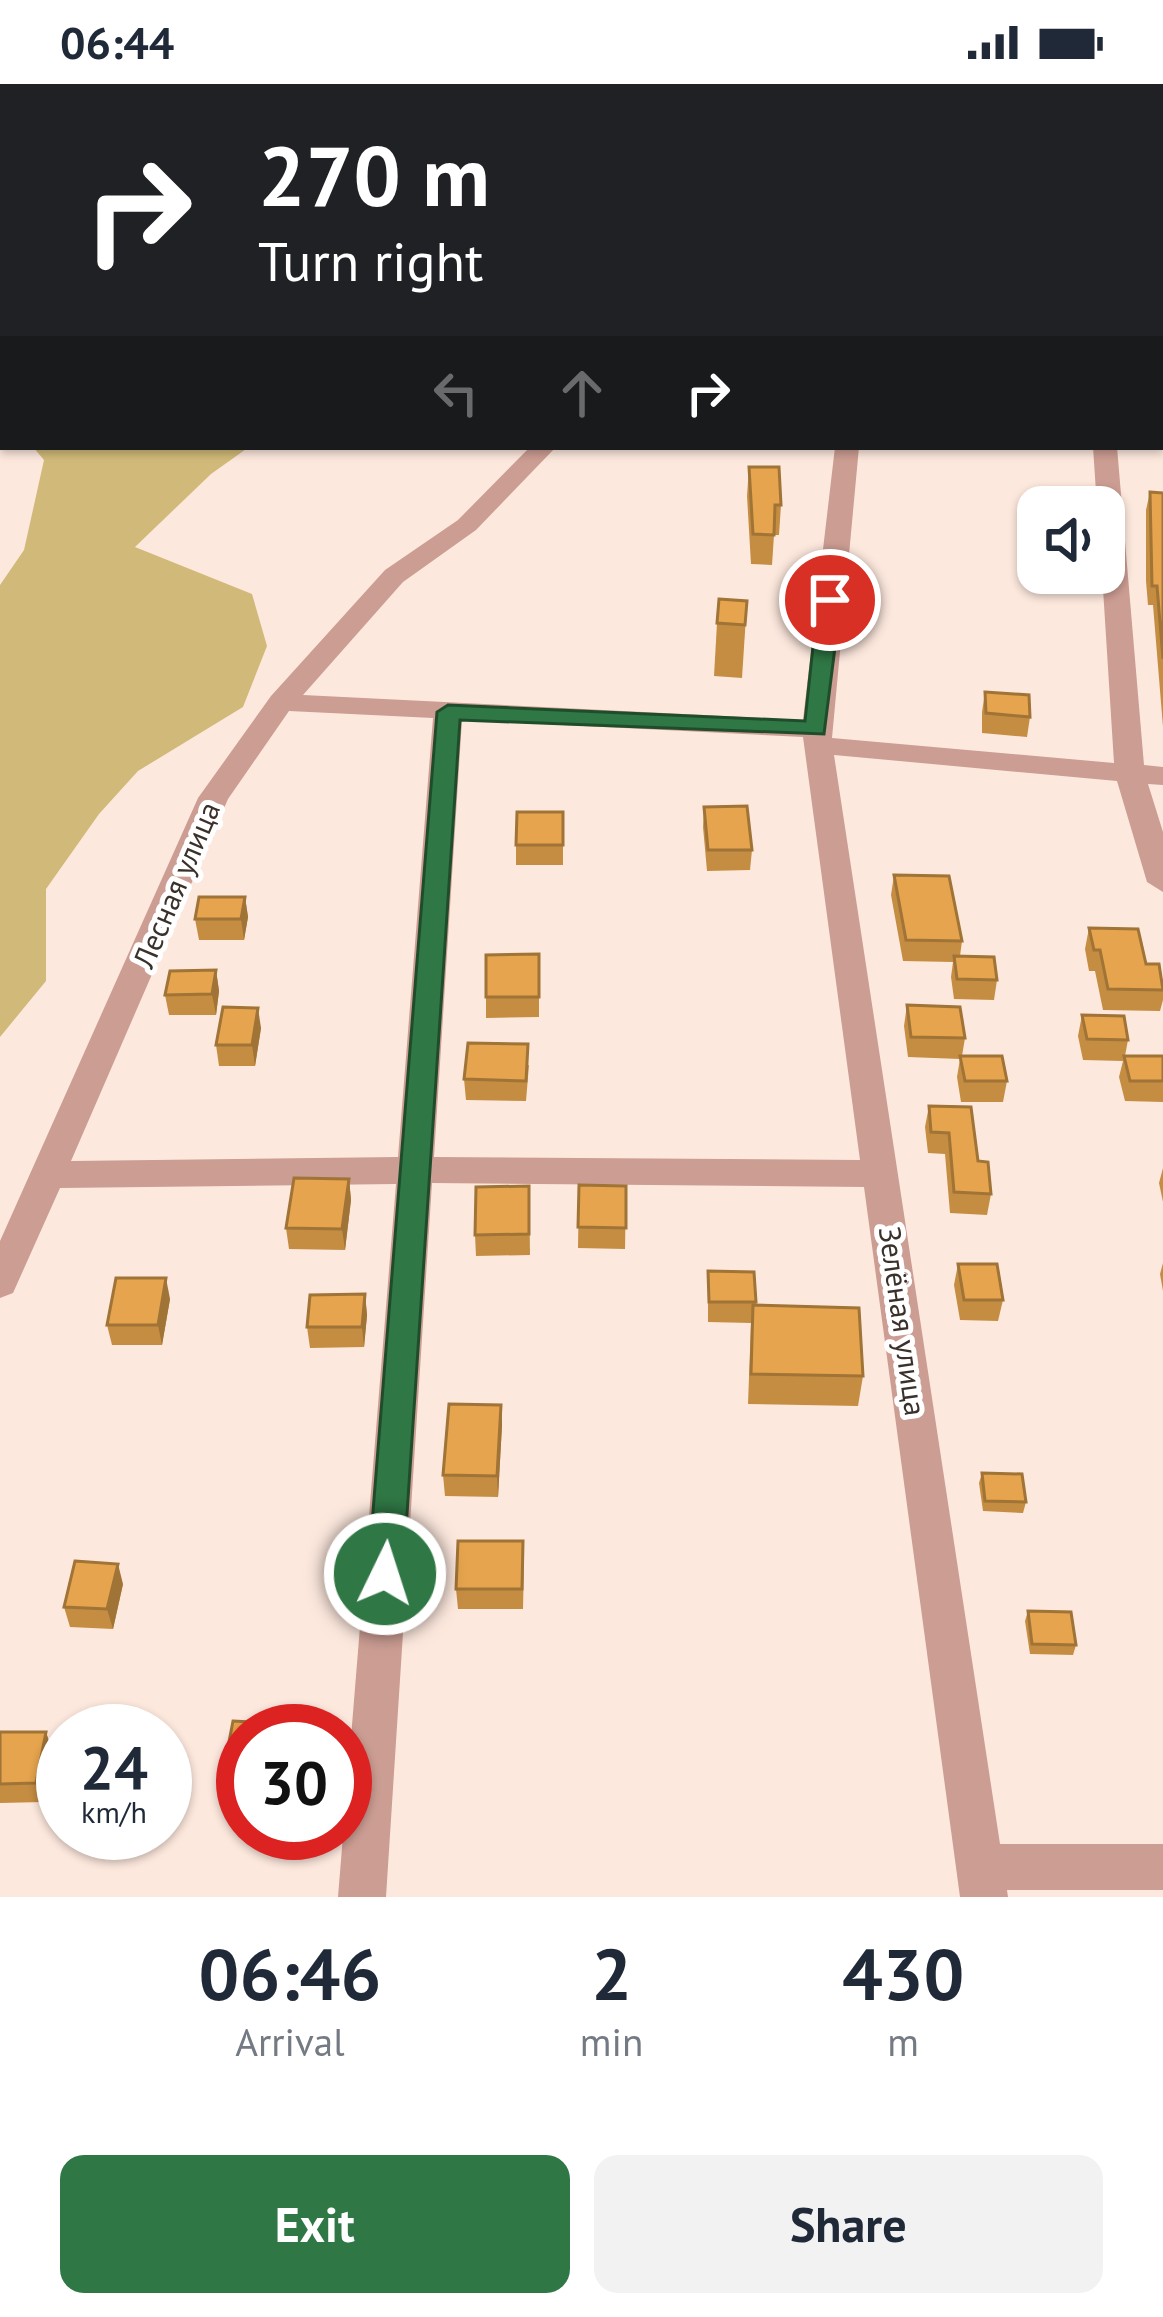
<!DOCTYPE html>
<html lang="en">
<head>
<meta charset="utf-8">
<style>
	body { margin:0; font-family:"PT Sans",sans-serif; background:#f2f2f3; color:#1f2937; height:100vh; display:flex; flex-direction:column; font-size:45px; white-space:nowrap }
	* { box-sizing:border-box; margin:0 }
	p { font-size:39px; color:#747a83 }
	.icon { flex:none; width:66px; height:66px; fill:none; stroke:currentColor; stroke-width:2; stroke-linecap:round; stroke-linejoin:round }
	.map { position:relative; height:1813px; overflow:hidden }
	.sheet { display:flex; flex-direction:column; background:#fff; flex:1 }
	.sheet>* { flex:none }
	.banner { position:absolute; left:0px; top:0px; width:1164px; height:366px; box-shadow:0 3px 9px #0004; background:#202124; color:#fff; overflow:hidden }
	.fabs { position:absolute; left:1017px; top:402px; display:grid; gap:24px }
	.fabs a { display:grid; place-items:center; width:108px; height:108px; border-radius:24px; background:#fff; box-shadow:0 3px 9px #0004; font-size:60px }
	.speed { position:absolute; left:36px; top:1620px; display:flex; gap:24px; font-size:60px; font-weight:700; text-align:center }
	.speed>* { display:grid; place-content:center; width:156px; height:156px; border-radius:50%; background:#fff; box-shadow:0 3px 9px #0004; line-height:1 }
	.speed small { font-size:30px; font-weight:400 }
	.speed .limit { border:18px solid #d22; background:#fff; color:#111 }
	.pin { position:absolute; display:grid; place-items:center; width:102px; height:102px; color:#fff; margin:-51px; border:6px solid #fff; border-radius:50%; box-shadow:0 3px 12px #0007 }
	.me { position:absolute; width:132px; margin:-66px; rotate:4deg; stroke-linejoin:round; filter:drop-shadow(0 0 9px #0008) }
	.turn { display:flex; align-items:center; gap:42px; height:252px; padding:0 60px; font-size:54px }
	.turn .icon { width:156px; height:156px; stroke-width:2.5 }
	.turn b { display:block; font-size:84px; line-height:102px }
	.lanes { display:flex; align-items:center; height:114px; padding:0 60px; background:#0003; justify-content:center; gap:60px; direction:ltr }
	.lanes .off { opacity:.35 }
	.eta { display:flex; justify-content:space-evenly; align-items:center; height:204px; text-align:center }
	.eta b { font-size:72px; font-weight:600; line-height:84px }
	.action { display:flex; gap:24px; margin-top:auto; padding:24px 60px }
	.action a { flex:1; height:138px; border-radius:24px; background:#2f7744; color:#fff; font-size:48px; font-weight:600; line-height:138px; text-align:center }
	.action a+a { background:#f2f2f3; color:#1f2937 }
	.status { display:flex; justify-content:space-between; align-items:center; height:84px; padding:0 60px; background:#fff; direction:ltr }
	.status svg { height:33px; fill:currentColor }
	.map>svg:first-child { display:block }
</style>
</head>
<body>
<div class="status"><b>06:44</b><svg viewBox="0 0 49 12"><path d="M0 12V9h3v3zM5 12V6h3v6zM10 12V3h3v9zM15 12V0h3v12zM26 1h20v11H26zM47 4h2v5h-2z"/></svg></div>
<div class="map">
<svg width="1163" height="1813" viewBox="0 0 1163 1813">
	<rect width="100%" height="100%" fill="#fde8dd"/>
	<polygon fill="#d1ba79" points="33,363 249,363 211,390 135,463 252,510 267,562 243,623 138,687 99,730 46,805 46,897 0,953 0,501 24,466 44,376"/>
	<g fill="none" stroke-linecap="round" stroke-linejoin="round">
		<g fill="#cc9d93" fill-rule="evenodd">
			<polygon points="365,0 416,0 418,3 367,3"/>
			<rect x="1068" y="0" width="18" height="3"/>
			<polygon points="3,35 3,49 0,50 0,36"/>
			<rect x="0" y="131" width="3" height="12"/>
			<polygon points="3,282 3,298 0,299 0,283"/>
			<path d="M530 363H556L476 446 403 498 303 611 803 636 835 363H859L832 654 1114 679 1102 489 1104 423H1097L1093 363H1117L1144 681 1163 683V701L1148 700 1163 748V808L1147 798 1117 697 834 671 1000 1760H1163V1806H1007L1008 1813H960L864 1103 432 1099 386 1813H338L396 1100 60 1104 13 1209 0 1214V1157L198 714 271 612 385 486 458 436ZM289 627 433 634 398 1073 71 1077 228 715ZM462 636 803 653 860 1076 434 1073Z"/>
		</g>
	</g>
	<g fill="#c58d42">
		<polygon points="749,383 781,421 779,451 774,451 772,481 751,480 747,412"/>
		<polygon points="1150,408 1163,409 1163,643 1153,521 1148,521 1146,497 1146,426"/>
		<polygon points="747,517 742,594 714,592 717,539"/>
		<polygon points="985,608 1030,633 1027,653 982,649 982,628"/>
		<polygon points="704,723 752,766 750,786 707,787 703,743"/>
		<polygon points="563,728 563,781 516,781 516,761"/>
		<polygon points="894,791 962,857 960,872 997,896 994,916 954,915 951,893 953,878 903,877 891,811"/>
		<polygon points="245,813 248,833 244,856 199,856 195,835"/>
		<polygon points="1089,844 1146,880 1163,896 1163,916 1160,927 1103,926 1095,887 1089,887 1085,865"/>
		<polygon points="539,870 539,933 486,934 486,913"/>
		<polygon points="216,886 219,907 216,931 169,931 165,911"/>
		<polygon points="907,921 965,954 962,972 1007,997 1003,1018 961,1018 957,993 960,975 908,973 904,942"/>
		<polygon points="1082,931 1128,956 1125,972 1163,972 1163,1018 1125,1017 1119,993 1123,977 1083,976 1078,952"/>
		<polygon points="261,944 255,982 219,982 216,961"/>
		<polygon points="529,981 526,1017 466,1016 464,995"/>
		<polygon points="929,1022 978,1077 991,1110 987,1131 950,1129 945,1070 928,1069 925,1043"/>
		<polygon points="1163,1084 1163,1118 1159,1099"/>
		<polygon points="349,1095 351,1116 345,1166 289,1165 286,1144"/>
		<polygon points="579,1101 626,1102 625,1165 578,1164"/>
		<polygon points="529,1102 530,1171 476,1172 475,1151"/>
		<polygon points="1163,1179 1163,1207 1160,1190"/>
		<polygon points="958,1180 1003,1216 998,1237 960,1236 954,1201"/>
		<polygon points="708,1187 754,1188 756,1221 863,1292 858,1322 748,1320 751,1239 708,1238"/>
		<polygon points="365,1210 367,1231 364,1263 310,1264 307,1243"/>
		<polygon points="170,1215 162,1261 112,1261 107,1241"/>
		<polygon points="501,1321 502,1341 498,1413 445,1412 443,1391"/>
		<polygon points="982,1389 1026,1418 1023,1429 983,1427 979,1399"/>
		<polygon points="524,1477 523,1525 458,1525 456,1505"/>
		<polygon points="123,1500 113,1545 70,1543 64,1523"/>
		<polygon points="1028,1527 1076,1561 1073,1571 1030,1570 1025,1537"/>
		<polygon points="233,1637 286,1640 287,1647 243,1647 243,1735 236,1735 224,1684"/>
		<polygon points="0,1648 46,1648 52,1667 43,1718 0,1719"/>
	</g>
	<g fill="#a07336">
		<polygon points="245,813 248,833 244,856 241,835"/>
		<polygon points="216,886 219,907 216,931 212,910"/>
		<polygon points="258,924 261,944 255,982 252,961"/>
		<polygon points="349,1095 351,1116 345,1166 342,1145"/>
		<polygon points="166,1194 170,1215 162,1261 158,1241"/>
		<polygon points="365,1210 367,1231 364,1263 362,1243"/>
		<polygon points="501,1321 502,1341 498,1413 497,1392"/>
		<polygon points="118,1480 123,1500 113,1545 107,1525"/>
		<polygon points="46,1648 52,1667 43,1718 36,1699"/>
	</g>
	<g fill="#e5a44d" stroke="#a07336" stroke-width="3">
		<polygon points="207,0 234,0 231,3 204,3"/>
		<rect x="1161" y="275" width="2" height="70"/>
		<polygon points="749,383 779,383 781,421 775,421 774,451 753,450"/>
		<polygon points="1150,408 1163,409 1163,575 1157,502 1152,502"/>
		<polygon points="719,515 747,517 745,541 717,539"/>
		<polygon points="985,608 1029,611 1030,633 986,629"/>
		<polygon points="747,722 752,766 708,766 704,723"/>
		<polygon points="517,728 563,728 563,761 516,761"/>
		<polygon points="894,791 949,792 962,857 906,856"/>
		<polygon points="199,813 245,813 241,835 195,835"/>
		<polygon points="1089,844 1138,845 1146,880 1159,880 1163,906 1108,905 1100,866 1094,866"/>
		<polygon points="539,870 539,913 486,913 486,871"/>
		<polygon points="954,872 994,873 997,896 957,895"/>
		<polygon points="216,886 212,910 165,911 170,887"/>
		<polygon points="907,921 960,923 965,954 911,953"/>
		<polygon points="223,923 258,924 252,961 216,961"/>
		<polygon points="1082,931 1124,932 1128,956 1087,955"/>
		<polygon points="468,959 528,960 526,997 464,995"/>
		<polygon points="960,972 1002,972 1007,997 965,997"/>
		<polygon points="1124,972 1163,972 1163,997 1130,997"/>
		<polygon points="929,1022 971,1023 978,1077 988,1078 991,1110 954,1108 949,1049 931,1048"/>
		<polygon points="294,1094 349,1095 342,1145 286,1144"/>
		<polygon points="579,1101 626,1102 626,1144 578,1143"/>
		<polygon points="529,1102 529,1150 475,1151 476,1103"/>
		<polygon points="958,1180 997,1180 1003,1216 964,1216"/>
		<polygon points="708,1187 754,1188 756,1218 709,1218"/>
		<polygon points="116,1194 166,1194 158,1241 107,1241"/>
		<polygon points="365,1210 362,1243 307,1243 310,1211"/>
		<polygon points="753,1221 859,1224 863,1292 751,1290"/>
		<polygon points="449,1320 501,1321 497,1392 443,1391"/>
		<polygon points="982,1389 1022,1390 1026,1418 985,1417"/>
		<polygon points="458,1457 523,1457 522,1505 456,1505"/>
		<polygon points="75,1477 118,1480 107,1525 64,1523"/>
		<polygon points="1028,1527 1071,1528 1076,1561 1032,1560"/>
		<polygon points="233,1637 286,1640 284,1647 243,1647 243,1685 224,1684"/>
		<polygon points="0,1648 46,1648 36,1699 0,1700"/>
	</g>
	<polygon fill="#2f7744" stroke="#1f4d2c" stroke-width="3" points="830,509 841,516 824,650 460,636 403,1490 398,1501 385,1505 373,1501 368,1490 437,628 448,621 805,637 818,516"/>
	<g text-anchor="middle" stroke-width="10" stroke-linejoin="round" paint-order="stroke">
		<g font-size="30" fill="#3a312b" stroke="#fff">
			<text transform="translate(177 801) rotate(-67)" y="10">Лесная улица</text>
			<text transform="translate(902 1237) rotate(82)" y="10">Зелёная улица</text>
		</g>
	</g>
</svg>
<div class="fabs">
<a><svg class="icon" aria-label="sound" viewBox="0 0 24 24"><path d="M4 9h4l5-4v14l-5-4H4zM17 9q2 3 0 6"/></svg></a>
</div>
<div class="speed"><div>24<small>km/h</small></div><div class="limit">30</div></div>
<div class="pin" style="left:830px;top:516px;background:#d93025"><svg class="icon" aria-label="arrive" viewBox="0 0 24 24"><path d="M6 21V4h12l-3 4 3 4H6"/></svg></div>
<svg class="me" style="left:385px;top:1490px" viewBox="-20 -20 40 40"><circle r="17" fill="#2f7744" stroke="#fff" stroke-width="3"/><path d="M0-11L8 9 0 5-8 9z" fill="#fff"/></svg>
<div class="banner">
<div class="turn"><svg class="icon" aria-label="right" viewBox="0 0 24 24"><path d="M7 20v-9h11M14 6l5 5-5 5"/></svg><div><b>270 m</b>Turn right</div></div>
<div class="lanes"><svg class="icon off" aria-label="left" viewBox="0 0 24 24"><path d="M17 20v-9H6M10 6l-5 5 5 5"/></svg><svg class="icon off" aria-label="ahead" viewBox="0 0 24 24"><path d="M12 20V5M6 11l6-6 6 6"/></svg><svg class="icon" aria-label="right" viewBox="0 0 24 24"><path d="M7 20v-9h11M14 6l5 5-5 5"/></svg></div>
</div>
</div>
<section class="sheet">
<div class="eta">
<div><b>06:46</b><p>Arrival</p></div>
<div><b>2</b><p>min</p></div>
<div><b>430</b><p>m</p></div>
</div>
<div class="action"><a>Exit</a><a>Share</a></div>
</section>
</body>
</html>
